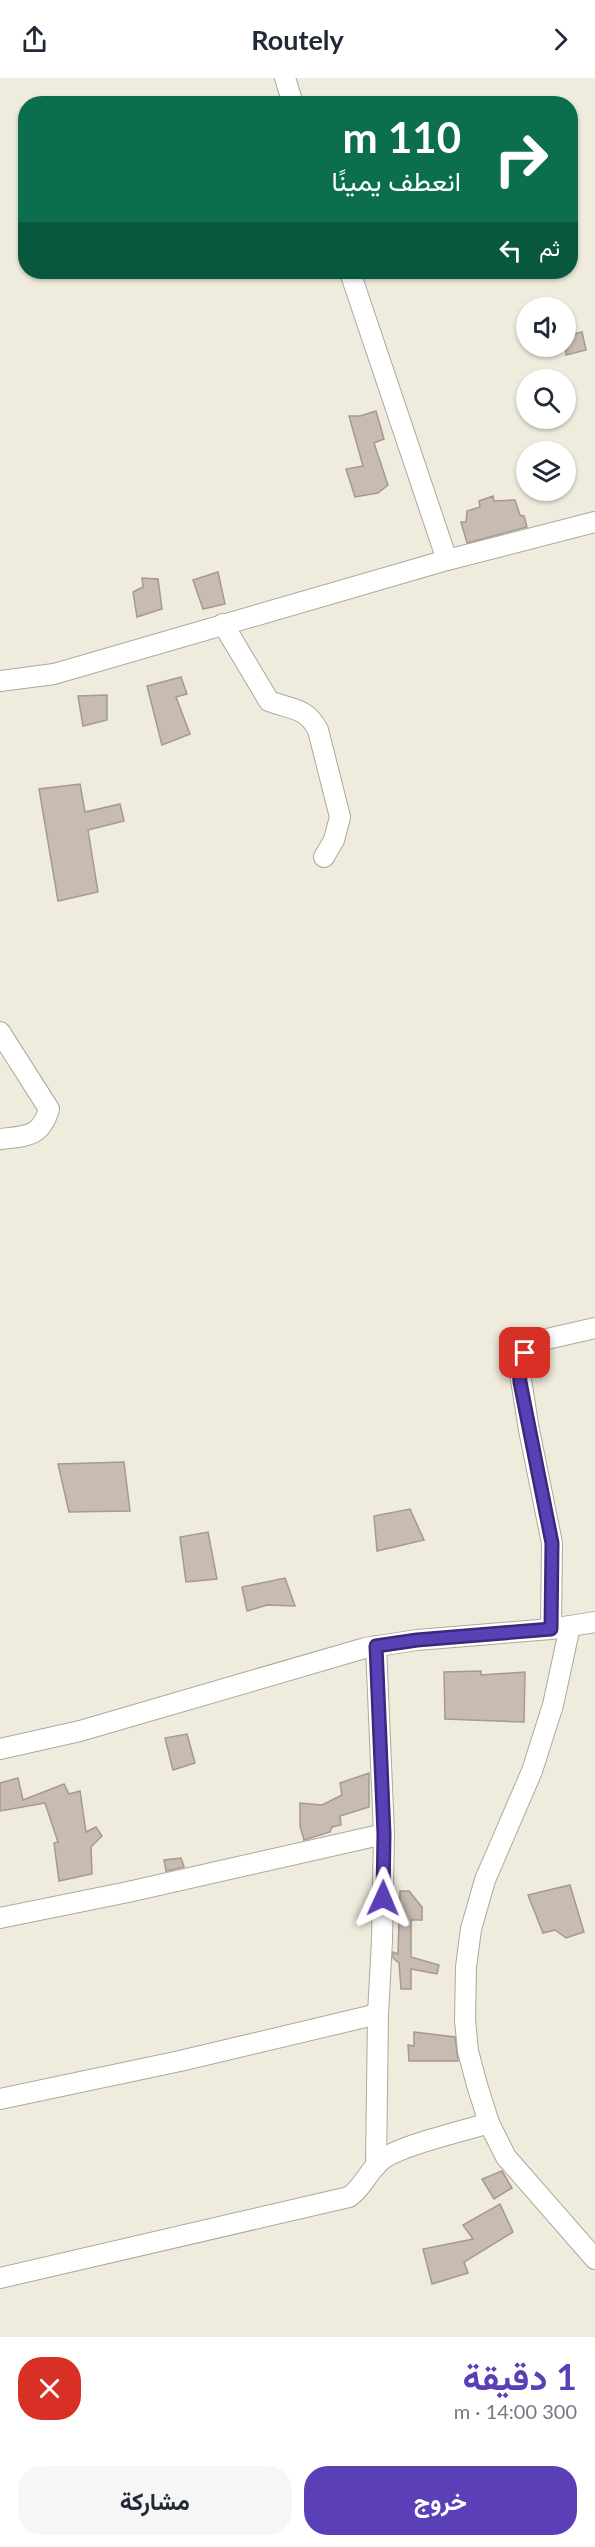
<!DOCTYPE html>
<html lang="ar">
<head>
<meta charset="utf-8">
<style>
	body { margin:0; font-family:Lato,Vazirmatn,sans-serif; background:#f6f6f7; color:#1f2937; direction:rtl; height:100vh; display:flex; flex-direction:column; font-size:22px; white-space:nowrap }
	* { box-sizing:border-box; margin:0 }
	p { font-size:20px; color:#747a83 }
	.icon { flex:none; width:33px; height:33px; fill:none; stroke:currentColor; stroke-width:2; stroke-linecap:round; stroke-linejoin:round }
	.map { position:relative; height:2259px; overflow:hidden; direction:ltr }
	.panel { display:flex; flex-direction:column; background:#fff; flex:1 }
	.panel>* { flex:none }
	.banner { position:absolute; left:18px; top:18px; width:560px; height:183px; border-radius:24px; box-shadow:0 2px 4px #0004; direction:rtl; background:#0b6e4f; color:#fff; overflow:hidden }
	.tools { position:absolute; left:516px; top:219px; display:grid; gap:12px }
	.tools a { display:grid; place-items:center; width:60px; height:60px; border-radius:50%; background:#fff; box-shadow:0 2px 4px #0004; font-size:30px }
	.pin { position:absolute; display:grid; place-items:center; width:51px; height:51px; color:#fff; margin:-26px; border-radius:12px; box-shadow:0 3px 9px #0006 }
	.me { position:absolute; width:66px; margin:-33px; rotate:1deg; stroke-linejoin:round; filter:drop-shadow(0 0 4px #0008) }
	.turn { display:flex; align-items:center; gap:21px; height:126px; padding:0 18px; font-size:27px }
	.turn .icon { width:78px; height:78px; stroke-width:2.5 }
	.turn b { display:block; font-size:42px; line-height:51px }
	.then { display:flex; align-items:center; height:57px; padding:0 18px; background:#0003; gap:12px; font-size:22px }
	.round { display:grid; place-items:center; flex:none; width:63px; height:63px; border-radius:24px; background:#f6f6f7 }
	.head { display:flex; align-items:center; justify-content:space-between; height:102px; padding:0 18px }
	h1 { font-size:36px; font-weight:700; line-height:45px; color:#5b3fb7 }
	.cta { display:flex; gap:12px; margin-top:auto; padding:12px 18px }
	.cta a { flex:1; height:69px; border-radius:24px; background:#5b3fb7; color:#fff; font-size:24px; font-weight:700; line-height:69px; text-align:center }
	.cta a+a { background:#f6f6f7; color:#1f2937 }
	header { display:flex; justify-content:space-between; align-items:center; height:78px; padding:0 18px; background:#fff; font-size:27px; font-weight:700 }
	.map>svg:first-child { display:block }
</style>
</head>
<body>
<header><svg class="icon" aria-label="forward" viewBox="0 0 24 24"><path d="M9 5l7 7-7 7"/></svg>Routely<svg class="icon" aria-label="share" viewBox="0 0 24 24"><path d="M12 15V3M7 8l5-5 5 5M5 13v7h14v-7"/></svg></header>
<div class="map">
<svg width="595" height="2259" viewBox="0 0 595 2259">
	<rect width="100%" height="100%" fill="#efecdd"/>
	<g fill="#c8bbb1" stroke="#a59990" stroke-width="1.5">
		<polygon points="582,254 586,272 566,277 566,258"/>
		<polygon points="376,333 384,361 374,365 388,407 378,415 355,419 346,391 363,388 349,338 360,338"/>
		<polygon points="493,418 494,423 515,422 520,437 524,438 527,449 467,465 461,444 466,444 467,433 480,429 479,423"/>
		<polygon points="218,494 225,526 203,531 193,502"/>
		<polygon points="142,500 158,501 162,531 137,539 133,514 143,509"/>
		<polygon points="181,599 187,616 176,619 190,656 162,667 147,608"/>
		<polygon points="107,617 107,642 83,648 78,618"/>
		<polygon points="80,706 85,734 120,726 124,743 88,752 98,814 58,823 39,711"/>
		<polygon points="124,1384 130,1433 69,1434 58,1386"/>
		<polygon points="410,1431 424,1462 377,1473 374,1438"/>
		<polygon points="208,1454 217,1501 186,1504 180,1459"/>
		<polygon points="285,1500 295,1528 267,1527 247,1533 242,1509"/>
		<polygon points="481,1593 481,1597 525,1594 524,1644 445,1641 444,1594"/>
		<polygon points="187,1656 195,1685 173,1692 165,1660"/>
		<polygon points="369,1695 369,1729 340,1738 341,1747 332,1749 330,1754 304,1762 300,1748 300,1725 322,1727 342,1717 340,1705"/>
		<polygon points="18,1700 23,1722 64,1706 69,1716 80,1713 86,1754 96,1749 102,1758 91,1769 92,1796 59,1803 54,1765 58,1764 45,1725 0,1733 0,1705"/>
		<polygon points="181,1780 184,1789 166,1793 164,1782"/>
		<polygon points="570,1807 584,1854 566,1860 555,1852 543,1855 528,1817"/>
		<polygon points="400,1813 409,1813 422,1829 422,1842 411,1842 411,1879 439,1887 437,1896 411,1891 411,1911 401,1911 399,1885 393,1880 393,1874 398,1876"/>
		<polygon points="414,1954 455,1959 458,1983 409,1983 408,1967 414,1968"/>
		<polygon points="502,2093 512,2110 494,2121 482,2101"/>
		<polygon points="500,2126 513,2154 464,2184 468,2195 432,2206 423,2171 473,2161 463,2147"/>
	</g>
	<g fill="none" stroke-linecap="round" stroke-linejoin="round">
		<defs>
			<g id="street">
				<polyline points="285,0 293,26"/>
				<polyline points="350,194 447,482"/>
				<path d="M223 546 269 623C292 632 306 629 318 652L340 739 334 762 324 779"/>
				<polyline points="0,603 54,596 447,482 595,444"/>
				<path d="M0 954 49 1031C41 1059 27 1058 0 1061"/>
				<polyline points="570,1548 553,1627 532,1693 485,1802 471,1851 466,1889 465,1942 468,1973 477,2007 489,2045 506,2079 595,2181"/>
				<polyline points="551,1551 552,1465 529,1352 519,1289 525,1275 534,1264 595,1250"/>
				<polyline points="0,1671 80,1653 365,1570 417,1562 551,1551 595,1544"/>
				<polyline points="0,1840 128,1814 384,1756"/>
				<polyline points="0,2021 180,1983 378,1936"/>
				<polyline points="376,2088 378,1936 382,1862 384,1756 376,1568"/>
				<path d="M0 2200 349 2119C364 2109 368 2092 383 2081 402 2067 464 2053 489 2045"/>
			</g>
		</defs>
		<use href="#street" stroke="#aca99c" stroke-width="22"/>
		<use href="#street" stroke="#fff" stroke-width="20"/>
	</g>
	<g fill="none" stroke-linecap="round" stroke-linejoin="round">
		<defs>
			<polyline id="route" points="383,1820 384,1756 376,1568 417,1562 551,1551 552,1465 520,1304 519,1289 525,1275"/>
		</defs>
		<use href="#route" stroke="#3b2977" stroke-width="15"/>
		<use href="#route" stroke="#5b3fb7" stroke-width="10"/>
	</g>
</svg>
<div class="tools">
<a><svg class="icon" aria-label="sound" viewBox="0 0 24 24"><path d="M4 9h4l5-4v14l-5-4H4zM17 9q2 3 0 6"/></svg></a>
<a><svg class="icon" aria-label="search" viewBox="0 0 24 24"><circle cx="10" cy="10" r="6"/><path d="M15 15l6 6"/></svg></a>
<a><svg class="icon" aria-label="layers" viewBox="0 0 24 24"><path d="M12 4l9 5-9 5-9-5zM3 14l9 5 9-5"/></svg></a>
</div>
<div class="pin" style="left:525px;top:1275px;background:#d93025"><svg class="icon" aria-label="arrive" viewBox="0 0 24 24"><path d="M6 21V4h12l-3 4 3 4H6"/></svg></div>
<svg class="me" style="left:383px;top:1820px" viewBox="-20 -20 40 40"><path d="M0-17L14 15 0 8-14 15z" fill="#5b3fb7" stroke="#fff" stroke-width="4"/></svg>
<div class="banner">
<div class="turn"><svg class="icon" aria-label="right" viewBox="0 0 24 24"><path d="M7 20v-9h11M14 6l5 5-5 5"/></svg><div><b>110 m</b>انعطف يمينًا</div></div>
<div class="then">ثم<svg class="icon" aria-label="left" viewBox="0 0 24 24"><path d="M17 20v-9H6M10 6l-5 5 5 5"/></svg></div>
</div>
</div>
<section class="panel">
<div class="head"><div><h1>1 دقيقة</h1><p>300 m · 14:00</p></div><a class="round" style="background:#d93025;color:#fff"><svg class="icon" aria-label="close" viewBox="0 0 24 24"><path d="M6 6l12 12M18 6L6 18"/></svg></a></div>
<div class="cta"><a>خروج</a><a>مشاركة</a></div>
</section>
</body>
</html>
